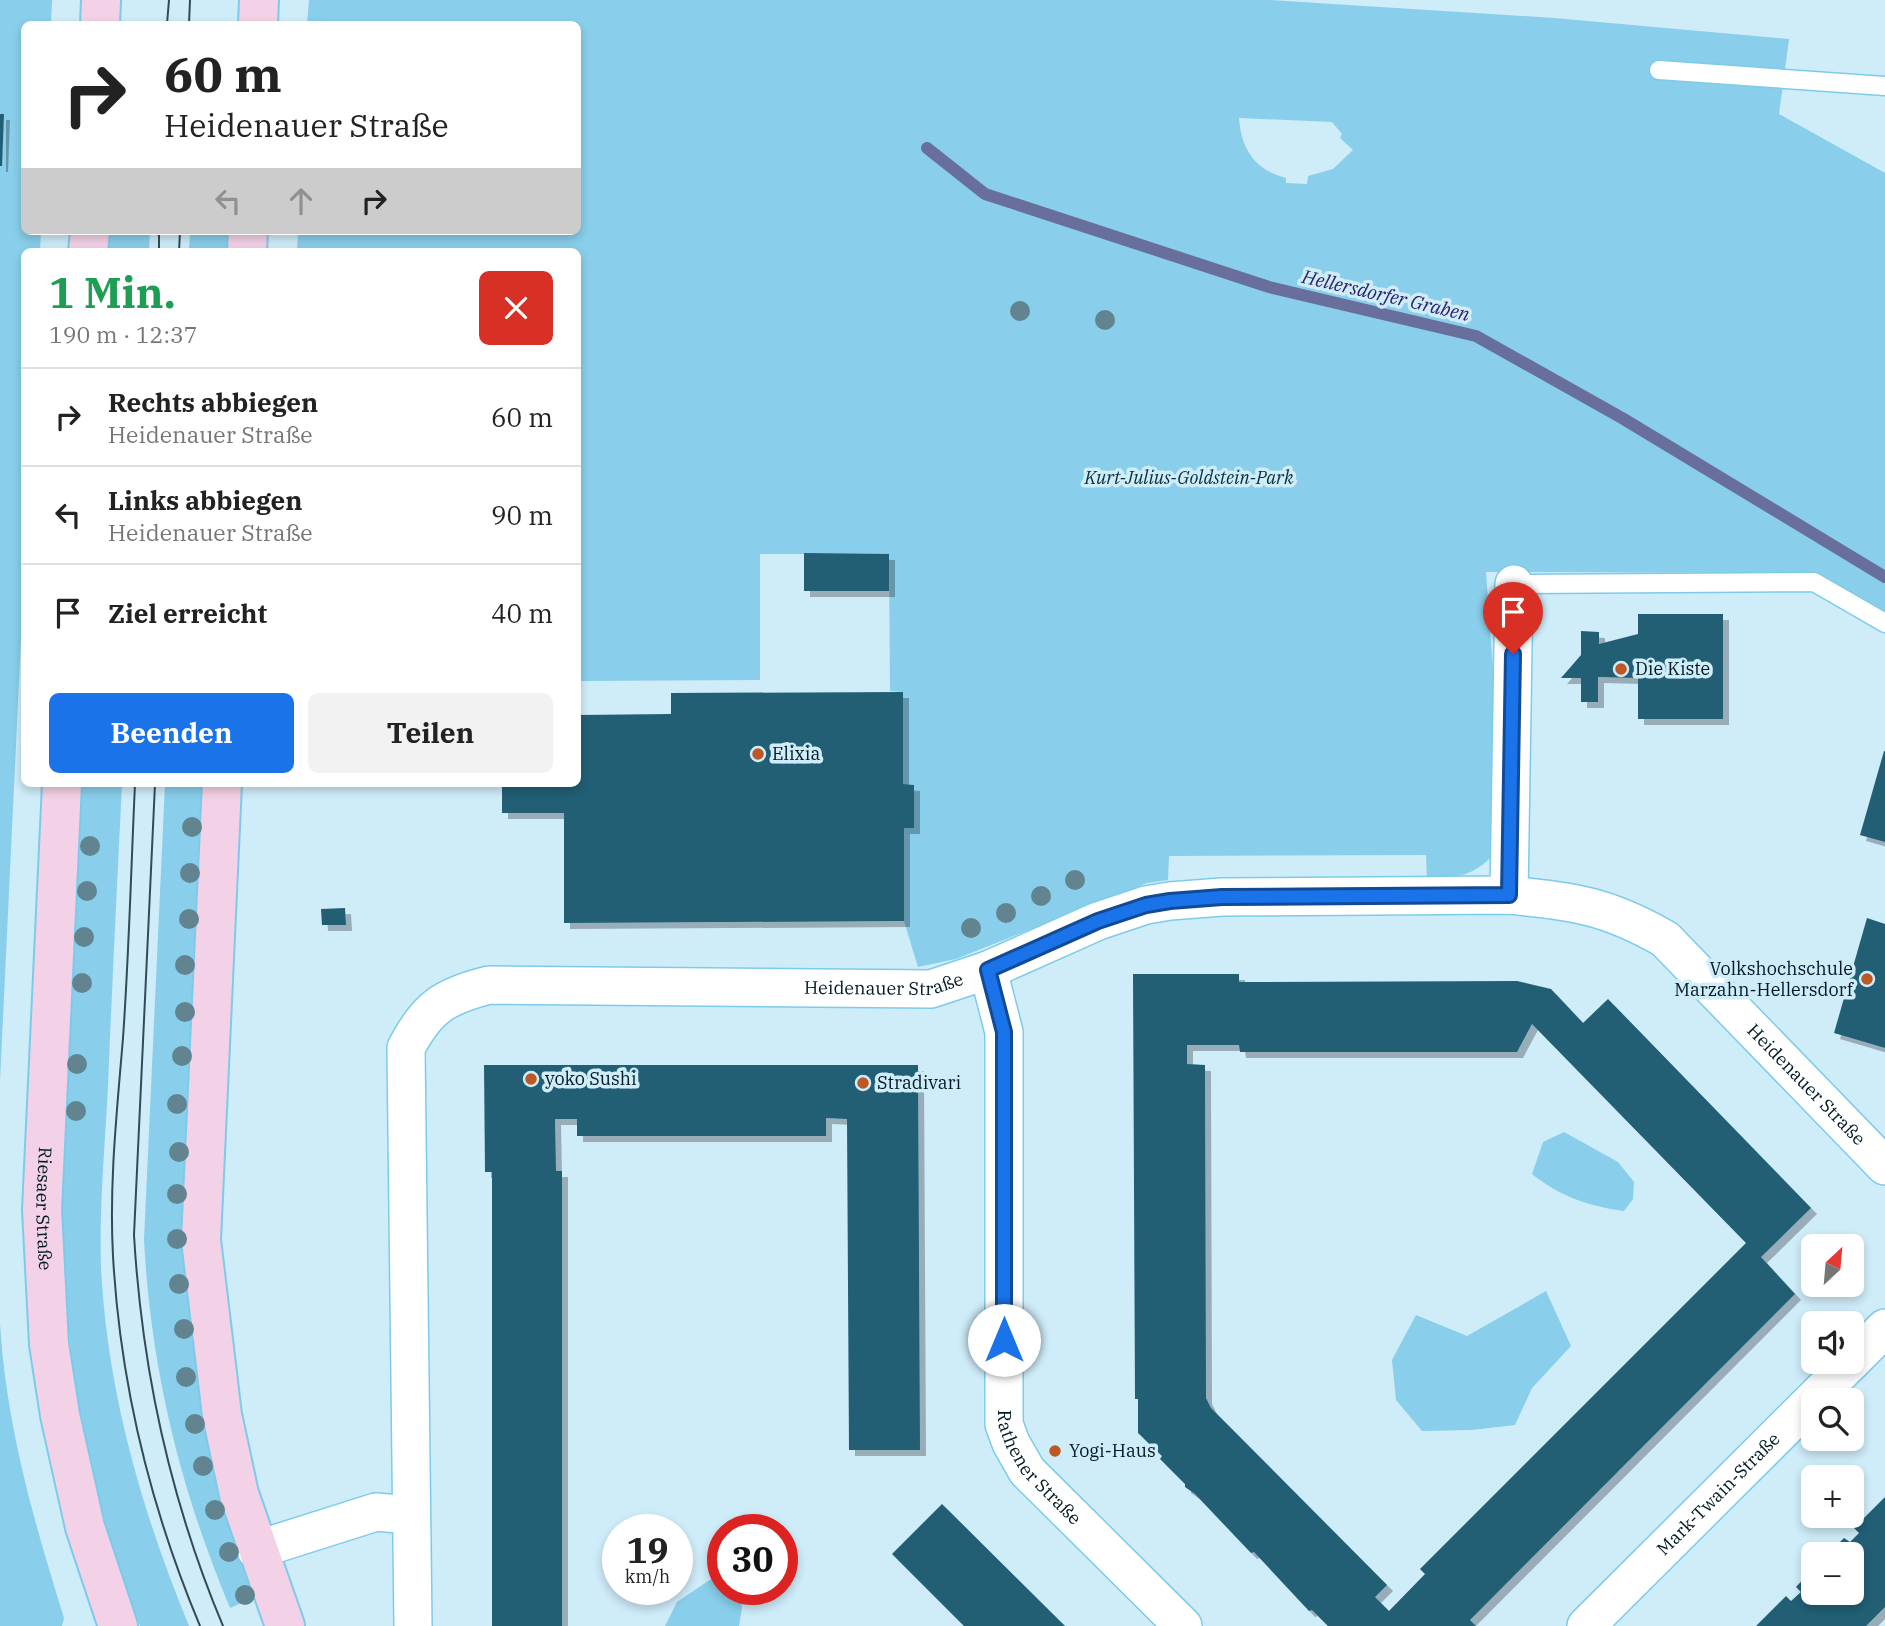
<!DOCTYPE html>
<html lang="de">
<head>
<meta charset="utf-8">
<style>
	body { margin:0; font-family:"IBM Plex Serif",serif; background:#f2f2f2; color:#222; height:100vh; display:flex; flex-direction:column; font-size:26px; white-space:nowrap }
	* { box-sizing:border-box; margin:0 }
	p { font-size:23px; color:#767676 }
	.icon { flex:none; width:38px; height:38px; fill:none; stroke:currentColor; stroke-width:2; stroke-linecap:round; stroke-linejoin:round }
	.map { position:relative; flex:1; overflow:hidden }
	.side { position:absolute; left:21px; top:248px; width:560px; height:539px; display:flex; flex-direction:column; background:#fff; border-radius:10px; box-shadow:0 4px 10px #0003 }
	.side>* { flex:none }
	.hud { position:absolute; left:21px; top:21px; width:560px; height:214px; border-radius:10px; box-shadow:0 4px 10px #0003; background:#fff; color:#222; overflow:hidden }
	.needle { width:46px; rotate:26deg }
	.buttons { position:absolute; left:1801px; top:1234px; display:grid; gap:14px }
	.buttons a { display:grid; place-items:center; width:63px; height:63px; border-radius:10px; background:#fff; box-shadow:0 4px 10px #0003; font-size:35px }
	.speed { position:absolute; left:602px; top:1514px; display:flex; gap:14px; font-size:35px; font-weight:700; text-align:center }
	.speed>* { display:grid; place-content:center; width:91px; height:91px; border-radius:50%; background:#fff; box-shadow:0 4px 10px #0003; line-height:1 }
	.speed small { font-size:18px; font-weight:400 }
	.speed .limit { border:10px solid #d22; background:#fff; color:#111 }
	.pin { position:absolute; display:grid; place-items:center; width:60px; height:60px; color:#fff; margin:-72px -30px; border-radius:50% 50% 50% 0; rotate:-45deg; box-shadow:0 0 7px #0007 }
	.pin .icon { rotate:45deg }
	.me { position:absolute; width:77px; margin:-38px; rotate:0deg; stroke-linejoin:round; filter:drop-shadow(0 0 5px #0008) }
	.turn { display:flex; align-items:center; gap:24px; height:147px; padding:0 28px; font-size:32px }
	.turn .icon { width:91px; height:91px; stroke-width:2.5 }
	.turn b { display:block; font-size:49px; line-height:60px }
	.lanes { display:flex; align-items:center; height:66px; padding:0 28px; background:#0003; justify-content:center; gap:35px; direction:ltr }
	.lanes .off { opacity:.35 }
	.round { display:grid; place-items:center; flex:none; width:74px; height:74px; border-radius:10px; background:#f2f2f2 }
	.summary { display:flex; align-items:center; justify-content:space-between; height:119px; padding:0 28px }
	h1 { font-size:42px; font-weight:700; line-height:52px; color:#1e9e55 }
	.primary-button { display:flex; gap:14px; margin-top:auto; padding:14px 28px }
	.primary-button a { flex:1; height:80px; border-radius:10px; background:#1a73e8; color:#fff; font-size:28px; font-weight:700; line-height:80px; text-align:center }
	.primary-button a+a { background:#f2f2f2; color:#222 }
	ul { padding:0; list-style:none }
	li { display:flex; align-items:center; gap:21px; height:98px; padding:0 28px; border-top:2px solid #e0e0e0 }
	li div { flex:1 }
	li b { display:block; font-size:26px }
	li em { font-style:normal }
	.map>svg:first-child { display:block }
</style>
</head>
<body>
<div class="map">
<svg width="1885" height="1626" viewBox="0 0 1885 1626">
	<defs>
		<filter id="shadow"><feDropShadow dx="6" dy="6" stdDeviation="0" flood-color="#0004"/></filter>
	</defs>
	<rect width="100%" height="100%" fill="#cfecf9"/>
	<g fill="#89ceea" fill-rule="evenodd">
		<polygon points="0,0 52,0 51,24 24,24 24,231 41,231 40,252 24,252 24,576 0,1081"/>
		<path d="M309 0H1270L1554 18 1789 39 1779 114 1885 173V615L1815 573 1486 572 1495 698 1494 854C1473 877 1457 877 1427 879L1426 855 1169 856 1168 880 1147 883 956 959 918 967 904 921V828H914V785L903 784V692L890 691 889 554H760V680L578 681V252H297L298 231H578V24H307ZM1239 118 1332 122 1342 134 1340 138 1353 150 1333 169 1308 176 1307 184 1286 183V178C1255 170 1241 149 1239 118Z"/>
		<polygon points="108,231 150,231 149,252 107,252"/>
		<polygon points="190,231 229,231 228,252 189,252"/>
		<path d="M81 784H122C117 885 112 986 108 1086 105 1146 99 1207 101 1267 107 1391 142 1512 189 1626H140L106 1531 92 1474 76 1393 65 1300 62 1185Z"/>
		<path d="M165 784H206L199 1383 209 1451 253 1598 230 1608C180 1488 151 1370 144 1240Z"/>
		<path d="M1564 1132 1618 1162 1634 1182 1633 1199 1624 1211C1588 1206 1561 1197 1532 1174L1543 1142Z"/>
		<polygon points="1546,1291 1571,1346 1532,1388 1515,1425 1472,1430 1422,1431 1396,1400 1392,1360 1416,1315 1467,1336"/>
		<path d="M0 1324C6 1425 34 1522 64 1618L62 1626H0Z"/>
		<polygon points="723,1571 723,1589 739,1589 742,1608 739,1626 665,1626 677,1602"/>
	</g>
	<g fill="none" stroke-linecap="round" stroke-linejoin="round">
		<polyline stroke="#696f9c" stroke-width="12" points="927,148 985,194 1269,287 1476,336 1622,418 1885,577"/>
	</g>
	<g fill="#205f75" fill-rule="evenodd" filter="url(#shadow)">
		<polygon points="0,114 4,114 2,166 0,166"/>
		<polygon points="804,553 889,554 889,591 804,591"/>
		<polygon points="1638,614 1723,614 1723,719 1638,719 1638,678 1598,677 1598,702 1581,702 1581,678 1561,678 1581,655 1581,631 1599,632 1599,644 1638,634"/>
		<polygon points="903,692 903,784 914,785 914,828 904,828 904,921 564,923 564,813 502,813 502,784 578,784 578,715 671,714 671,693"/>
		<polygon points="1884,751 1885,751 1885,842 1860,835"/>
		<polygon points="345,908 346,925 322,925 321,909"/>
		<polygon points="1867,918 1885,924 1885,1048 1834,1033"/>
		<path d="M1133 974H1239V982L1517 981 1551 989 1583 1023 1608 999 1811 1208 1761 1257 1795 1294 1470 1620 1476 1626H1328L1312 1610 1309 1611 1254 1552 1251 1553 1195 1494 1185 1487V1484L1160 1459 1162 1456 1138 1433V1399H1135ZM1532 1024 1746 1243 1420 1569 1425 1574 1389 1611 1375 1597 1387 1585 1211 1408 1206 1398 1205 1065 1187 1064V1045H1239L1240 1052H1517Z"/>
		<polygon points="484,1065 918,1065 920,1450 849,1450 847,1119 826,1118 826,1136 577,1136 577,1119 555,1119 556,1171 562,1171 562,1626 492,1626 492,1172 485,1172"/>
		<polygon points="1885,1497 1885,1607 1866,1626 1756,1626 1786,1596 1791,1601 1801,1592 1796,1587 1813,1569 1813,1592 1852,1592 1852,1554 1828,1554 1844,1538 1850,1542 1859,1533 1854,1528"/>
		<polygon points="942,1504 1065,1626 964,1626 892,1554"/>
	</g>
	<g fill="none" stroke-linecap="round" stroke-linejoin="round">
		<defs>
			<g id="lane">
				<polyline points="1659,70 1885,86"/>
				<polyline points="1514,584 1814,582 1885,623"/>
			</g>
			<g id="street">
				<polyline points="1509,895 1514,584"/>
				<path id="s1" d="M988 970 1004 1032V1424L1011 1443 1027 1471 1183 1626"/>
				<polyline points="1852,1361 1885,1328"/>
				<polyline points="256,1550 376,1512 411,1515"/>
				<path id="s2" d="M413 1626 406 1048C427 1007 445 996 489 985L931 989 988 970 1098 921 1146 905 1170 901 1222 897 1509 895C1575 902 1606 905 1665 939L1885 1166"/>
				<path id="s3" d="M1586 1626 1851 1362"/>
			</g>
			<g id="secondary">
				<polyline points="100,24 101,0"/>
				<polyline points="258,24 259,0"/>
				<polyline points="88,252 90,231"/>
				<polyline points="247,252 248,231"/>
				<path id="s4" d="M62 784 42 1210 49 1344 60 1415 85 1527 118 1626"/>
				<polyline points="222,784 201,1240 222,1415 239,1494 285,1626"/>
			</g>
		</defs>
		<use href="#lane" stroke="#7dcbea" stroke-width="21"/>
		<use href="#street" stroke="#7dcbea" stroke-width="40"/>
		<use href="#secondary" stroke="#7dcbea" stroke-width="42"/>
		<use href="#lane" stroke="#fff" stroke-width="18"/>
		<use href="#street" stroke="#fff" stroke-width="37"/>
		<use href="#secondary" stroke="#f3d1e6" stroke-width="38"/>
		<g stroke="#324b55" stroke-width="2">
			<polyline points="167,24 169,0"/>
			<polyline points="189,24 190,0"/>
			<polyline points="159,252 159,231"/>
			<polyline points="179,252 180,231"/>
			<path d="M135 784C131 869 129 954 123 1038 117 1111 109 1183 113 1256 120 1382 151 1509 200 1626"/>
			<path d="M155 784 134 1235C142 1371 170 1500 223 1626"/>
		</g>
	</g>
	<g fill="#618490">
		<circle cx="1020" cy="311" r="10"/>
		<circle cx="1105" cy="320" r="10"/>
		<circle cx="192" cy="827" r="10"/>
		<circle cx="90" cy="846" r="10"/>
		<circle cx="190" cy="873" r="10"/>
		<circle cx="1075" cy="880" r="10"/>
		<circle cx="87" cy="891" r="10"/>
		<circle cx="1041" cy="896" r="10"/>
		<circle cx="1006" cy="913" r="10"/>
		<circle cx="189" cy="919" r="10"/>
		<circle cx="971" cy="928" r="10"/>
		<circle cx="84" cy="937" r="10"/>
		<circle cx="185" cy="965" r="10"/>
		<circle cx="82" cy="983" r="10"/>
		<circle cx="185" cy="1012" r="10"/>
		<circle cx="182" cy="1056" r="10"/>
		<circle cx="77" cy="1064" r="10"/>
		<circle cx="177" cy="1104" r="10"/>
		<circle cx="76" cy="1111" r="10"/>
		<circle cx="179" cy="1152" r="10"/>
		<circle cx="177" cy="1194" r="10"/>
		<circle cx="177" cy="1239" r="10"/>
		<circle cx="179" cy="1284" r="10"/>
		<circle cx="184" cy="1329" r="10"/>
		<circle cx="186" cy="1377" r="10"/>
		<circle cx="195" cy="1424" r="10"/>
		<circle cx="203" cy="1466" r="10"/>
		<circle cx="215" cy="1510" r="10"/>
		<circle cx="229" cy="1552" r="10"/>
		<circle cx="245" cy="1595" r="10"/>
	</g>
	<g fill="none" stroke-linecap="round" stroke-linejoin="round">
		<defs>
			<polyline id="route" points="1004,1340 1004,1032 988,970 1098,921 1146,905 1170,901 1222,897 1509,895 1513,654"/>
		</defs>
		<use href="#route" stroke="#114b97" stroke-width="18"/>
		<use href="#route" stroke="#1a73e8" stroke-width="12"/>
	</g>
	<g fill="#bc5823" stroke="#cfecf9" stroke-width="2.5">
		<circle cx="1621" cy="669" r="7"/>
		<circle cx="758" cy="754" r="7"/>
		<circle cx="1867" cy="979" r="7"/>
		<circle cx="531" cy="1079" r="7"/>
		<circle cx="863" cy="1083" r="7"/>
		<circle cx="1055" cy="1451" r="7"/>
	</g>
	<g text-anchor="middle" stroke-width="7" stroke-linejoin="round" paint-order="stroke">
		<g font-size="18" font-style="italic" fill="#072e3b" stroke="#cfecf9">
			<text x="1189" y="484">Kurt-Julius-Goldstein-Park</text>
		</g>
		<g font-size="18" fill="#021a23" stroke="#cfecf9" text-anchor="start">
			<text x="1635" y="675">Die Kiste</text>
			<text x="772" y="760">Elixia</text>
			<text x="1853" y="975" text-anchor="end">Volkshochschule<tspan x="1853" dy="21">Marzahn-Hellersdorf</tspan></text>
			<text x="545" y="1085">yoko Sushi</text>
			<text x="877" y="1089">Stradivari</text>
			<text x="1069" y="1457">Yogi-Haus</text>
		</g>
		<g font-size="18" fill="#021a23" stroke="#cfecf9">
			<text dy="6" stroke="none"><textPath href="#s2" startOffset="1082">Heidenauer Straße</textPath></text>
			<text dy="6" stroke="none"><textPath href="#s2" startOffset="2090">Heidenauer Straße</textPath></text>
			<text dy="6" stroke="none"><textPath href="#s4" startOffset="425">Riesaer Straße</textPath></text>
			<text dy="6" stroke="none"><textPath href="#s1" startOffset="511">Rathener Straße</textPath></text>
			<text dy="6" stroke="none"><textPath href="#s3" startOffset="187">Mark-Twain-Straße</textPath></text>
		</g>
		<g font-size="19" font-style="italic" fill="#2f226a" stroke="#cfecf9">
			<text transform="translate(1386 295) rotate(13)" y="7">Hellersdorfer Graben</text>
		</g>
	</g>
</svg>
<div class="buttons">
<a><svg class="needle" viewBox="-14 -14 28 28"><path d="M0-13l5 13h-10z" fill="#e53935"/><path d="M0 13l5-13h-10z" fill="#767676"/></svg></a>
<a><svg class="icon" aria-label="sound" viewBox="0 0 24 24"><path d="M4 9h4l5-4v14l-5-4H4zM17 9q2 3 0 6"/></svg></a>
<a><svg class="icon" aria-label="search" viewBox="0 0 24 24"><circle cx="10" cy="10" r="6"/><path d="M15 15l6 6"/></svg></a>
<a>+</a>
<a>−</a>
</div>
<div class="speed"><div>19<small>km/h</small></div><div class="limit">30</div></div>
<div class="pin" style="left:1513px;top:654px;background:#d93025"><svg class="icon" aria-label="arrive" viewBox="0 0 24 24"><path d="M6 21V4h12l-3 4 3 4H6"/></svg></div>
<svg class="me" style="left:1004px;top:1340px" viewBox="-20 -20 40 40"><circle r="19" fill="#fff"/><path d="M0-13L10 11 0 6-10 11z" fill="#1a73e8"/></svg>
<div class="hud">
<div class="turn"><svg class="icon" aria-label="right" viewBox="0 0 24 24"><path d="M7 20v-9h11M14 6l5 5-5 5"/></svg><div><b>60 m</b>Heidenauer Straße</div></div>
<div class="lanes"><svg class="icon off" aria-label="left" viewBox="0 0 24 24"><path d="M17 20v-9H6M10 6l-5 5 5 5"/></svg><svg class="icon off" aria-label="ahead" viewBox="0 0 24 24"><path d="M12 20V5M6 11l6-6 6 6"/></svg><svg class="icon" aria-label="right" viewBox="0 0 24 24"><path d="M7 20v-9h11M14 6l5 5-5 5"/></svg></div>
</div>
<section class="side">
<div class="summary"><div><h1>1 Min.</h1><p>190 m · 12:37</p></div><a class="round" style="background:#d93025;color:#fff"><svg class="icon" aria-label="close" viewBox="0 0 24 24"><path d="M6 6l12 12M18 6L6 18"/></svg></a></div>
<ul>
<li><svg class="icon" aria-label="right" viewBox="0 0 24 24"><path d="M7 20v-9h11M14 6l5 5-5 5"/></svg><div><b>Rechts abbiegen</b><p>Heidenauer Straße</p></div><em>60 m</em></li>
<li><svg class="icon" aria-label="left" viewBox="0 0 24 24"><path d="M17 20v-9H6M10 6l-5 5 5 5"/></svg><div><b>Links abbiegen</b><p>Heidenauer Straße</p></div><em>90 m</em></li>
<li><svg class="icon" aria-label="arrive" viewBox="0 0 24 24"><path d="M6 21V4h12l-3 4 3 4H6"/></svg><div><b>Ziel erreicht</b></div><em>40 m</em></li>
</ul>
<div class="primary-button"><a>Beenden</a><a>Teilen</a></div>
</section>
</div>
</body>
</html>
